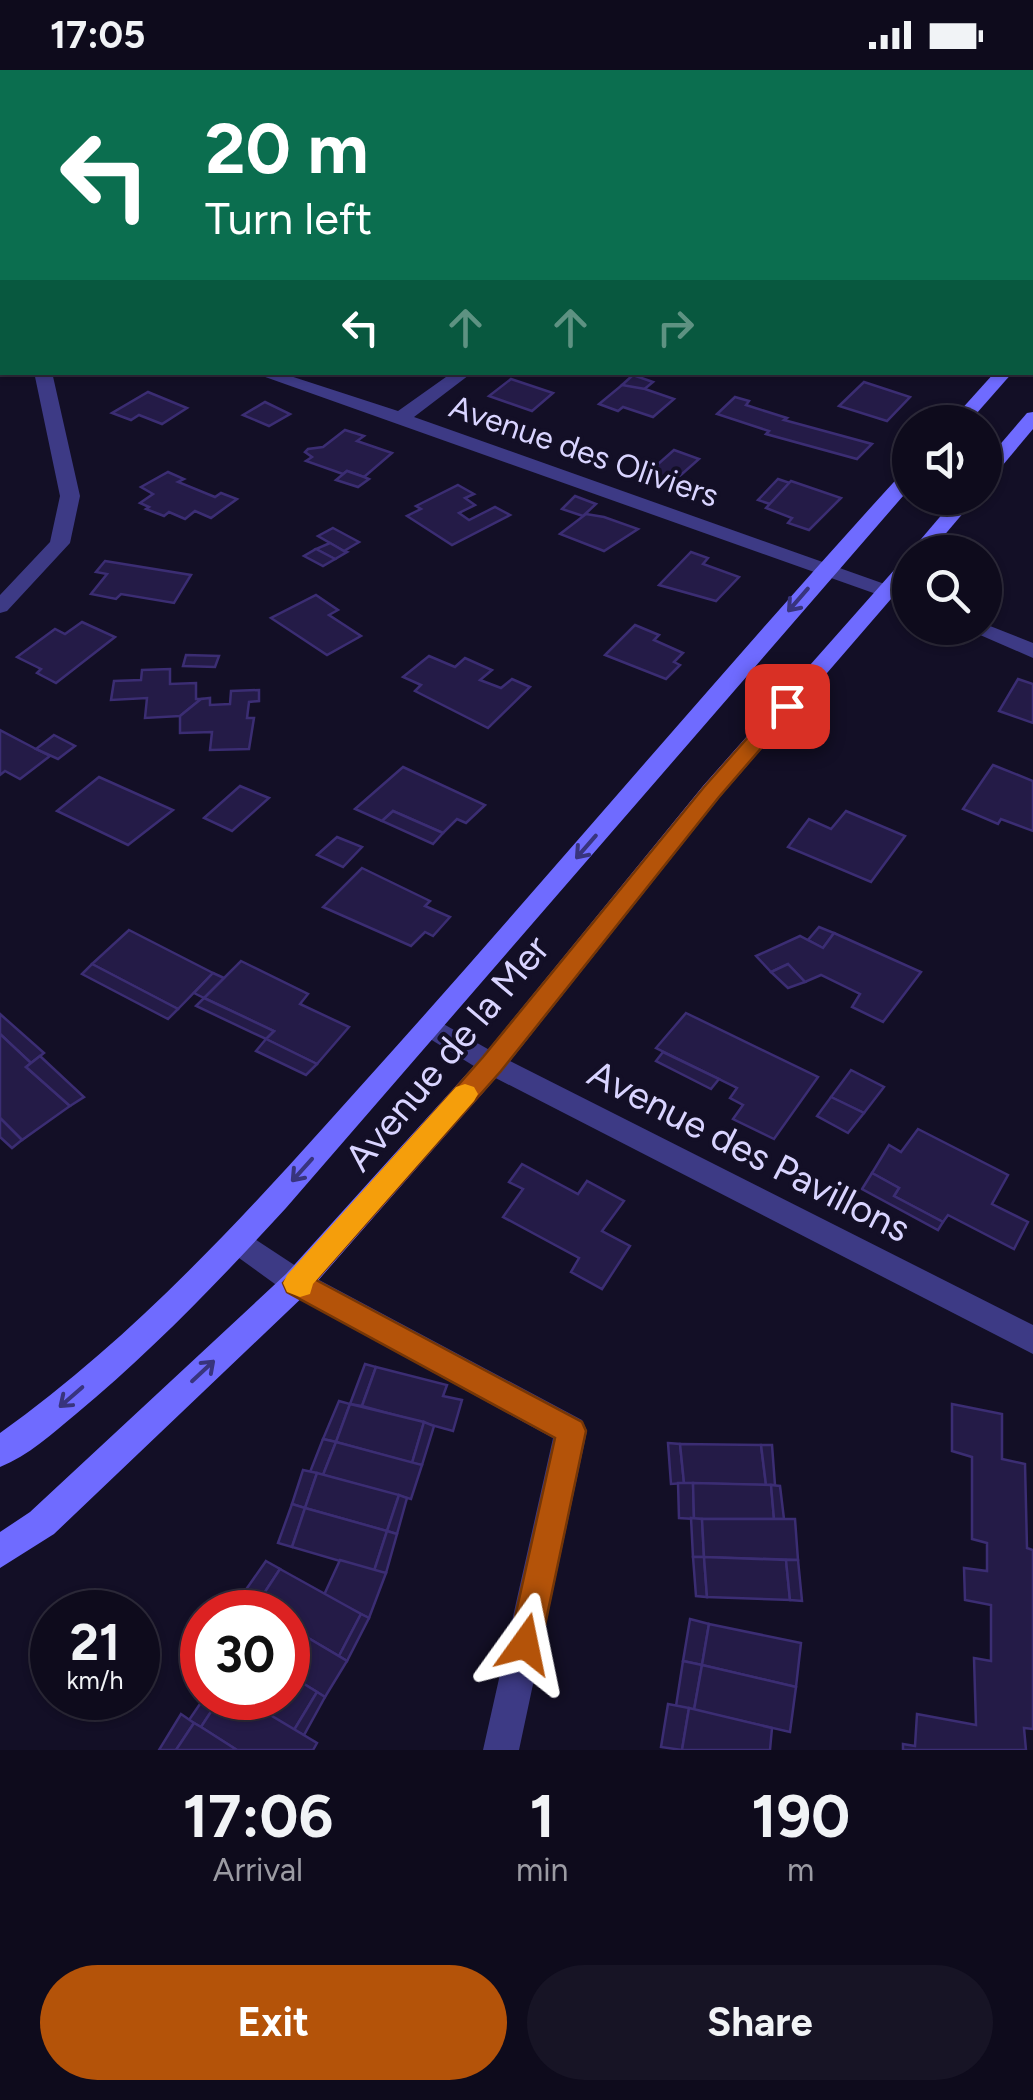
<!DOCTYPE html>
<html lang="en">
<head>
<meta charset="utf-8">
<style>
	body { margin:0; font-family:Figtree,sans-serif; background:#171425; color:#f1f3f6; height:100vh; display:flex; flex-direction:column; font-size:38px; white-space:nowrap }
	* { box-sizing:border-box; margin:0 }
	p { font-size:32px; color:#9b9ba3 }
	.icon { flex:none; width:55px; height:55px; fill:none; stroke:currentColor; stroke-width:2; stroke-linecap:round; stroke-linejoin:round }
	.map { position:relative; height:1680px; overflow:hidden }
	.sheet { display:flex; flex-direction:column; background:#0e0b1c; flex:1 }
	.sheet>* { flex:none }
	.banner { position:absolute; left:0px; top:0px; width:1035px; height:305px; box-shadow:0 2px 8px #0004,0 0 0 2px #2e2b3b; background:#0b6e4f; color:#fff; overflow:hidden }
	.fabs { position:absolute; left:892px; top:335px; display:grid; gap:20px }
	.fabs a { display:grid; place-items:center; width:110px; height:110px; border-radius:50%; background:#0e0b1c; box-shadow:0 2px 8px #0004,0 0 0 2px #2e2b3b; font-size:50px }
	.speed { position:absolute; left:30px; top:1520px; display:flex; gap:20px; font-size:50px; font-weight:700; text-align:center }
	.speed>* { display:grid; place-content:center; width:130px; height:130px; border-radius:50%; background:#0e0b1c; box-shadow:0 2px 8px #0004,0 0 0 2px #2e2b3b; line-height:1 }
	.speed small { font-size:25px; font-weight:400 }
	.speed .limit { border:15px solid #d22; background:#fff; color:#111 }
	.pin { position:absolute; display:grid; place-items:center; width:85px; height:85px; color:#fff; margin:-42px; border-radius:20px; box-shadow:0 5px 15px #0006 }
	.me { position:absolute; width:110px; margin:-55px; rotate:12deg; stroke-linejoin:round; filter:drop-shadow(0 0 8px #0008) }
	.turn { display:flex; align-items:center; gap:35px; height:210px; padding:0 40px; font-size:45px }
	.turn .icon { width:130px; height:130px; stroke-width:2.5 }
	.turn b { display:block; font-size:70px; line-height:85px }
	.lanes { display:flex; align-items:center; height:95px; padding:0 40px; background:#0003; justify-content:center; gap:50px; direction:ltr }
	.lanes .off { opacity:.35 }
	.eta { display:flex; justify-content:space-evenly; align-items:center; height:170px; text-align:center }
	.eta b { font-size:60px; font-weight:700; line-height:70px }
	.action { display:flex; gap:20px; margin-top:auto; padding:20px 40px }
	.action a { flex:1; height:115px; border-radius:60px; background:#b45309; color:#fff; font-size:40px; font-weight:700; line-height:115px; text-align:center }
	.action a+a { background:#171425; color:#f1f3f6 }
	.status { display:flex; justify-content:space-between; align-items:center; height:70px; padding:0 50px; background:#0e0b1c; direction:ltr }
	.status svg { height:28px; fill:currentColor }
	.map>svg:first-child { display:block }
</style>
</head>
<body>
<div class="status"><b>17:05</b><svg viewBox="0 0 49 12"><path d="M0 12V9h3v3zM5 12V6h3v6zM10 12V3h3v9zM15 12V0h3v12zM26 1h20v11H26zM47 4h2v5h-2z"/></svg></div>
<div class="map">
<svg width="1033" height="1680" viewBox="0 0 1033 1680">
	<rect width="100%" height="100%" fill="#130f26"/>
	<g fill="#241b47" stroke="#3b2d73" stroke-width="2.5">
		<polygon points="633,305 653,312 642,321 622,315"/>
		<polygon points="511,309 553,323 532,341 489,326"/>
		<polygon points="864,312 910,327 887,351 839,336"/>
		<polygon points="622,315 645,319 674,329 653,347 623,337 618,341 599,334"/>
		<polygon points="148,322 187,338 162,354 139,345 131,350 112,343"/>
		<polygon points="735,327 749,331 746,335 787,348 784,350 872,374 857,389 766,364 769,361 717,344"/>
		<polygon points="265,332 290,344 269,356 243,345"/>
		<polygon points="345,360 364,366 357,371 392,383 364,407 347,401 343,404 306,391 312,387 305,382 308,379 323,377"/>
		<polygon points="674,380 699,389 674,411 649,402"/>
		<polygon points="347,401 364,407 369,409 358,417 336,410"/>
		<polygon points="168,402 184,409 178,412 215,427 221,423 237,429 211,448 195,441 185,449 169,442 164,446 146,439 149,437 140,433 153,424 141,417"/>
		<polygon points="778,409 790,413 770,434 758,430"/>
		<polygon points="791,411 841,428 809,460 788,453 792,448 766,438"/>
		<polygon points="458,415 474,424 465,428 475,435 459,443 469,450 495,437 510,445 452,475 407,446 421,439 416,436"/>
		<polygon points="575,426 596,434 583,446 562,439"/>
		<polygon points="586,444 604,447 638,459 604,481 560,464"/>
		<polygon points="333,458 359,472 344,481 318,466"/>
		<polygon points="330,473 344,481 347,482 335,489 316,479"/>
		<polygon points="316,479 335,489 323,496 304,486"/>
		<polygon points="691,482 708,488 703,494 739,507 716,531 659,515"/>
		<polygon points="105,491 191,505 174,533 121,524 116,529 91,524 107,504 96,502"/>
		<polygon points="316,525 338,540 329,545 361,566 327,585 271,548"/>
		<polygon points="82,552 115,567 56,613 37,603 41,599 17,587 55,559 65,564"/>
		<polygon points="635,555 659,565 654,570 683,583 674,592 680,595 666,609 605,585"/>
		<polygon points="186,585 219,586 215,597 183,596"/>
		<polygon points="429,586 455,597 465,588 492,600 480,610 501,618 512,609 530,617 488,658 415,621 421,615 403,607"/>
		<polygon points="170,599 170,614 196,613 196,629 201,629 180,646 145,648 147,628 111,630 114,611 141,610 142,600"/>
		<polygon points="1018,609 1033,614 1033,653 999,641"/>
		<polygon points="259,620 259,631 249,632 247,648 254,648 249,679 210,680 212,662 180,663 180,646 201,629 210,628 210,635 230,634 231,621"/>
		<polygon points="0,660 36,679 50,686 20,709 5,701 0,705"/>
		<polygon points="54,665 75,676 58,689 36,679"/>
		<polygon points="993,695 1033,711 1033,761 1001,749 998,754 963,739"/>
		<polygon points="403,697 485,735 466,753 457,749 443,763 393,741 382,751 355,739"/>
		<polygon points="99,707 173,740 128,775 57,741"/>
		<polygon points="240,716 269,728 232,761 204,748"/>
		<polygon points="393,741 443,763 433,774 382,751"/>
		<polygon points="846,741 905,766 871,812 788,777 809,749 831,759"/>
		<polygon points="337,767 362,777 343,797 317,785"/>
		<polygon points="362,798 430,831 425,836 450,847 433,866 425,862 411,876 323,837"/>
		<polygon points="819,857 834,863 823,878 808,870"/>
		<polygon points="129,860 213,903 178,939 92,894"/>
		<polygon points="834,863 921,902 883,952 852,937 860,924 821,905 805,912 788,894 771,902 756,886 800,866 823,878"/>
		<polygon points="241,891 308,924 300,934 349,957 317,994 266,969 274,961 204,928"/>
		<polygon points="92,894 178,939 168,949 82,904"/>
		<polygon points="788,894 805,912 788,918 771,902"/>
		<polygon points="213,903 224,908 204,928 194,923"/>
		<polygon points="204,928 274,961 266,969 196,936"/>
		<polygon points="686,943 818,1007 774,1069 733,1049 743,1035 730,1028 737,1018 656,978"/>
		<polygon points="0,944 44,983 31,993 0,964"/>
		<polygon points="0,964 31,993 26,997 70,1036 22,1070 0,1048"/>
		<polygon points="266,969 317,994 306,1005 256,981"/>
		<polygon points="663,982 719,1009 711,1019 656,991"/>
		<polygon points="40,986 84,1027 70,1036 26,997"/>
		<polygon points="851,1000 884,1017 864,1043 831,1027"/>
		<polygon points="831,1027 864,1043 848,1063 817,1046"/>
		<polygon points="0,1048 22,1070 12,1078 0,1067"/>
		<polygon points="918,1059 1008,1105 992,1134 1028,1152 1014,1179 948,1145 943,1152 894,1126 899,1118 872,1103 889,1075 901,1082"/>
		<polygon points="522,1094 578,1124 587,1111 624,1131 602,1161 630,1176 602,1219 571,1202 579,1188 503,1147 523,1119 509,1112"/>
		<polygon points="872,1103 899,1118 894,1126 943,1152 938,1160 862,1119"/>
		<polygon points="365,1294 376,1297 362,1336 350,1334"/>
		<polygon points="376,1297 447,1315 443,1326 462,1330 453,1361 362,1336"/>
		<polygon points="339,1331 350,1334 336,1372 323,1369"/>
		<polygon points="350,1334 424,1352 412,1393 336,1372"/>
		<polygon points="952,1334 1002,1344 1002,1389 1025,1394 1027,1478 1033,1480 1033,1659 1024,1658 1026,1680 903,1680 903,1674 915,1676 917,1644 976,1655 974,1588 991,1591 991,1535 965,1530 964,1498 987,1501 987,1473 972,1469 972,1387 952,1381"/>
		<polygon points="424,1352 434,1356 422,1395 412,1393"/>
		<polygon points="323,1369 336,1372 323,1405 310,1402"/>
		<polygon points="336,1372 422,1395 411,1429 323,1405"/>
		<polygon points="668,1373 680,1374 684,1413 671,1414"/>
		<polygon points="680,1374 761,1375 766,1415 684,1413"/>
		<polygon points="761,1375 772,1375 775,1415 766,1415"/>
		<polygon points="303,1400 317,1403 305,1438 292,1434"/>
		<polygon points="317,1403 399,1425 387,1461 305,1438"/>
		<polygon points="678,1413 693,1413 694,1449 679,1448"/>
		<polygon points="693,1413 771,1415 774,1449 694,1449"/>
		<polygon points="771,1415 780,1416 784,1449 774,1449"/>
		<polygon points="399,1425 407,1428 397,1464 387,1461"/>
		<polygon points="292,1434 305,1438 292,1477 278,1473"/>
		<polygon points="305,1438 387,1461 374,1501 292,1477"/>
		<polygon points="691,1448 702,1449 704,1487 693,1487"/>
		<polygon points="702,1449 795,1449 798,1490 704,1487"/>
		<polygon points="387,1461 397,1464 386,1503 374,1501"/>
		<polygon points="693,1487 704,1487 707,1527 696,1526"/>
		<polygon points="704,1487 786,1490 790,1530 707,1527"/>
		<polygon points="340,1490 386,1503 369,1548 324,1525"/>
		<polygon points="786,1490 798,1490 802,1531 790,1530"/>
		<polygon points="266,1491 280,1499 255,1537 240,1528"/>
		<polygon points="280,1499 361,1544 339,1586 288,1556 288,1542 265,1542 255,1537"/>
		<polygon points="361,1544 369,1548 347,1591 339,1586"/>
		<polygon points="690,1549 709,1554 702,1595 683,1591"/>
		<polygon points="709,1554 801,1573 796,1617 702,1595"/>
		<polygon points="288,1556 347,1591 325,1627 288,1604"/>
		<polygon points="683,1591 702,1595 694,1640 676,1636"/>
		<polygon points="702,1595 796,1617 790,1662 694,1640"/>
		<polygon points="288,1604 317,1622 294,1660 242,1628 288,1628"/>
		<polygon points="317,1622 325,1627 304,1665 294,1660"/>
		<polygon points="204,1628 220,1628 201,1657 189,1650"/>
		<polygon points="220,1628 242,1628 317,1673 313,1680 237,1680 201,1657"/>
		<polygon points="668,1634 689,1638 682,1680 661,1677"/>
		<polygon points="689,1638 772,1658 770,1680 682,1680"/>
		<polygon points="181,1644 194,1653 176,1680 159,1680"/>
		<polygon points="194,1653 201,1657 237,1680 176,1680"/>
	</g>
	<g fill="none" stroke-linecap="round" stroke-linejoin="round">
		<g fill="#3d3a85" fill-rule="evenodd">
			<rect x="0" y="60" width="2" height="8"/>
			<polygon points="0,296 2,302 10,302 0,307"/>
			<polygon points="34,302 52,302 80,426 70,473 7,541 0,543 0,525 50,472 60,426"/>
			<polygon points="251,302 278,302 398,341 453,302 473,302 414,347 910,523 910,536"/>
			<polygon points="985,554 1033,573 1033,588 964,558 985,558"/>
			<polygon points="431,947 502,987 1033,1255 1033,1284 482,1001 422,964 418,957 422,950"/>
			<polygon points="238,1158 308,1204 582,1350 587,1361 519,1680 483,1680 553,1368 286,1222 228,1180 223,1171 228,1162"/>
		</g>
		<g fill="#6f6bff" fill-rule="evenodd">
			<polygon points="899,0 915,0 917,2 901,2"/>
			<rect x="1032" y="66" width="1" height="8"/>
			<polygon points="1033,267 1033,278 1032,278 1032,267"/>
			<polygon points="995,302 1013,302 969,352 950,352"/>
			<polygon points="1033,342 1033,359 992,408 985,410 985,392 1027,343"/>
			<path d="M910 400V418L286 1138C220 1210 152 1281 76 1344 53 1363 28 1386 0 1397V1363C150 1256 271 1116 394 979 565 788 730 591 903 402Z"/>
			<polygon points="956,428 976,428 930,482 910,482"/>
			<polygon points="910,488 910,507 719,728 502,1001 308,1222 54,1464 0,1498 0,1462 30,1442 286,1204 482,987 703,716 903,490"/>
		</g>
	</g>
	<defs><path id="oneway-shaft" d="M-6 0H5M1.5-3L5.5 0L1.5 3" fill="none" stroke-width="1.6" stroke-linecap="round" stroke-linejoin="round" transform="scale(2.5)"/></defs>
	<g stroke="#38347d">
		<use href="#oneway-shaft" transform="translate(798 530) rotate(131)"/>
		<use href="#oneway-shaft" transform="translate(586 777) rotate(131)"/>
		<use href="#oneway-shaft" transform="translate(302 1100) rotate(132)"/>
		<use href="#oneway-shaft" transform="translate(203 1301) rotate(-43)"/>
		<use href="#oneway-shaft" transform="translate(71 1327) rotate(139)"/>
	</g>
	<polygon fill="#b45309" stroke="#753606" stroke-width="2.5" points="787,629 794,631 794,640 719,727 501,1001 316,1210 582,1352 586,1361 541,1574 536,1585 525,1590 513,1585 509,1574 555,1368 287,1222 283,1213 483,987 704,717 780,631"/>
	<polygon fill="#f59e0b" points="465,1014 474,1017 478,1024 474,1031 313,1214 310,1224 300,1227 287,1222 283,1213 287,1205 456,1017"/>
	<g text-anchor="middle" stroke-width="8" stroke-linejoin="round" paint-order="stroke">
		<g font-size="32" fill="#d9d4ff" stroke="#130f26">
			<text transform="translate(584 381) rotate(19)" y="11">Avenue des Oliviers</text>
		</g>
		<g font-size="38" fill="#d9d4ff" stroke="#130f26">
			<text transform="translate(447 983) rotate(-50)" y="13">Avenue de la Mer</text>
			<text transform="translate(749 1081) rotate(27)" y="13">Avenue des Pavillons</text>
		</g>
	</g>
</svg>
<div class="fabs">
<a><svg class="icon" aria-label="sound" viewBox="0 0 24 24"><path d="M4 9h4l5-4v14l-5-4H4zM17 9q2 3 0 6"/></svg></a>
<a><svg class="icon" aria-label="search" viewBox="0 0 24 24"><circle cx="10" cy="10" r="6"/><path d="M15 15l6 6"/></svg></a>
</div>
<div class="speed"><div>21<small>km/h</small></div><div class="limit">30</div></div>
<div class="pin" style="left:787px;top:636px;background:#d93025"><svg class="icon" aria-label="arrive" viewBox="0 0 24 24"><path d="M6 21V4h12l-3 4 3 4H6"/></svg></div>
<svg class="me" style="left:525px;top:1574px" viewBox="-20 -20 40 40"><path d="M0-17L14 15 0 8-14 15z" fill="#b45309" stroke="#fff" stroke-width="4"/></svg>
<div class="banner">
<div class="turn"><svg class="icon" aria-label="left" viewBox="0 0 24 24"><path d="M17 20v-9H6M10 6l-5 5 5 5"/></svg><div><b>20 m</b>Turn left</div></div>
<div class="lanes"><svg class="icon" aria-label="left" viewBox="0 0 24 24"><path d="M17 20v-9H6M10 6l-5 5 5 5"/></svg><svg class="icon off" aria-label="ahead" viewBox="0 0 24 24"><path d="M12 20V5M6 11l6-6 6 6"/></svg><svg class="icon off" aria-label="ahead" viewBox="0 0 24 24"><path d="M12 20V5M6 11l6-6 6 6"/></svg><svg class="icon off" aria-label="right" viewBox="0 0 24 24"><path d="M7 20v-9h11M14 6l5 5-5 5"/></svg></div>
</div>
</div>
<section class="sheet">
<div class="eta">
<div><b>17:06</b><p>Arrival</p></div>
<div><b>1</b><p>min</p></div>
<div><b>190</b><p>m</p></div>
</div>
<div class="action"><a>Exit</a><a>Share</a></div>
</section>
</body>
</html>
